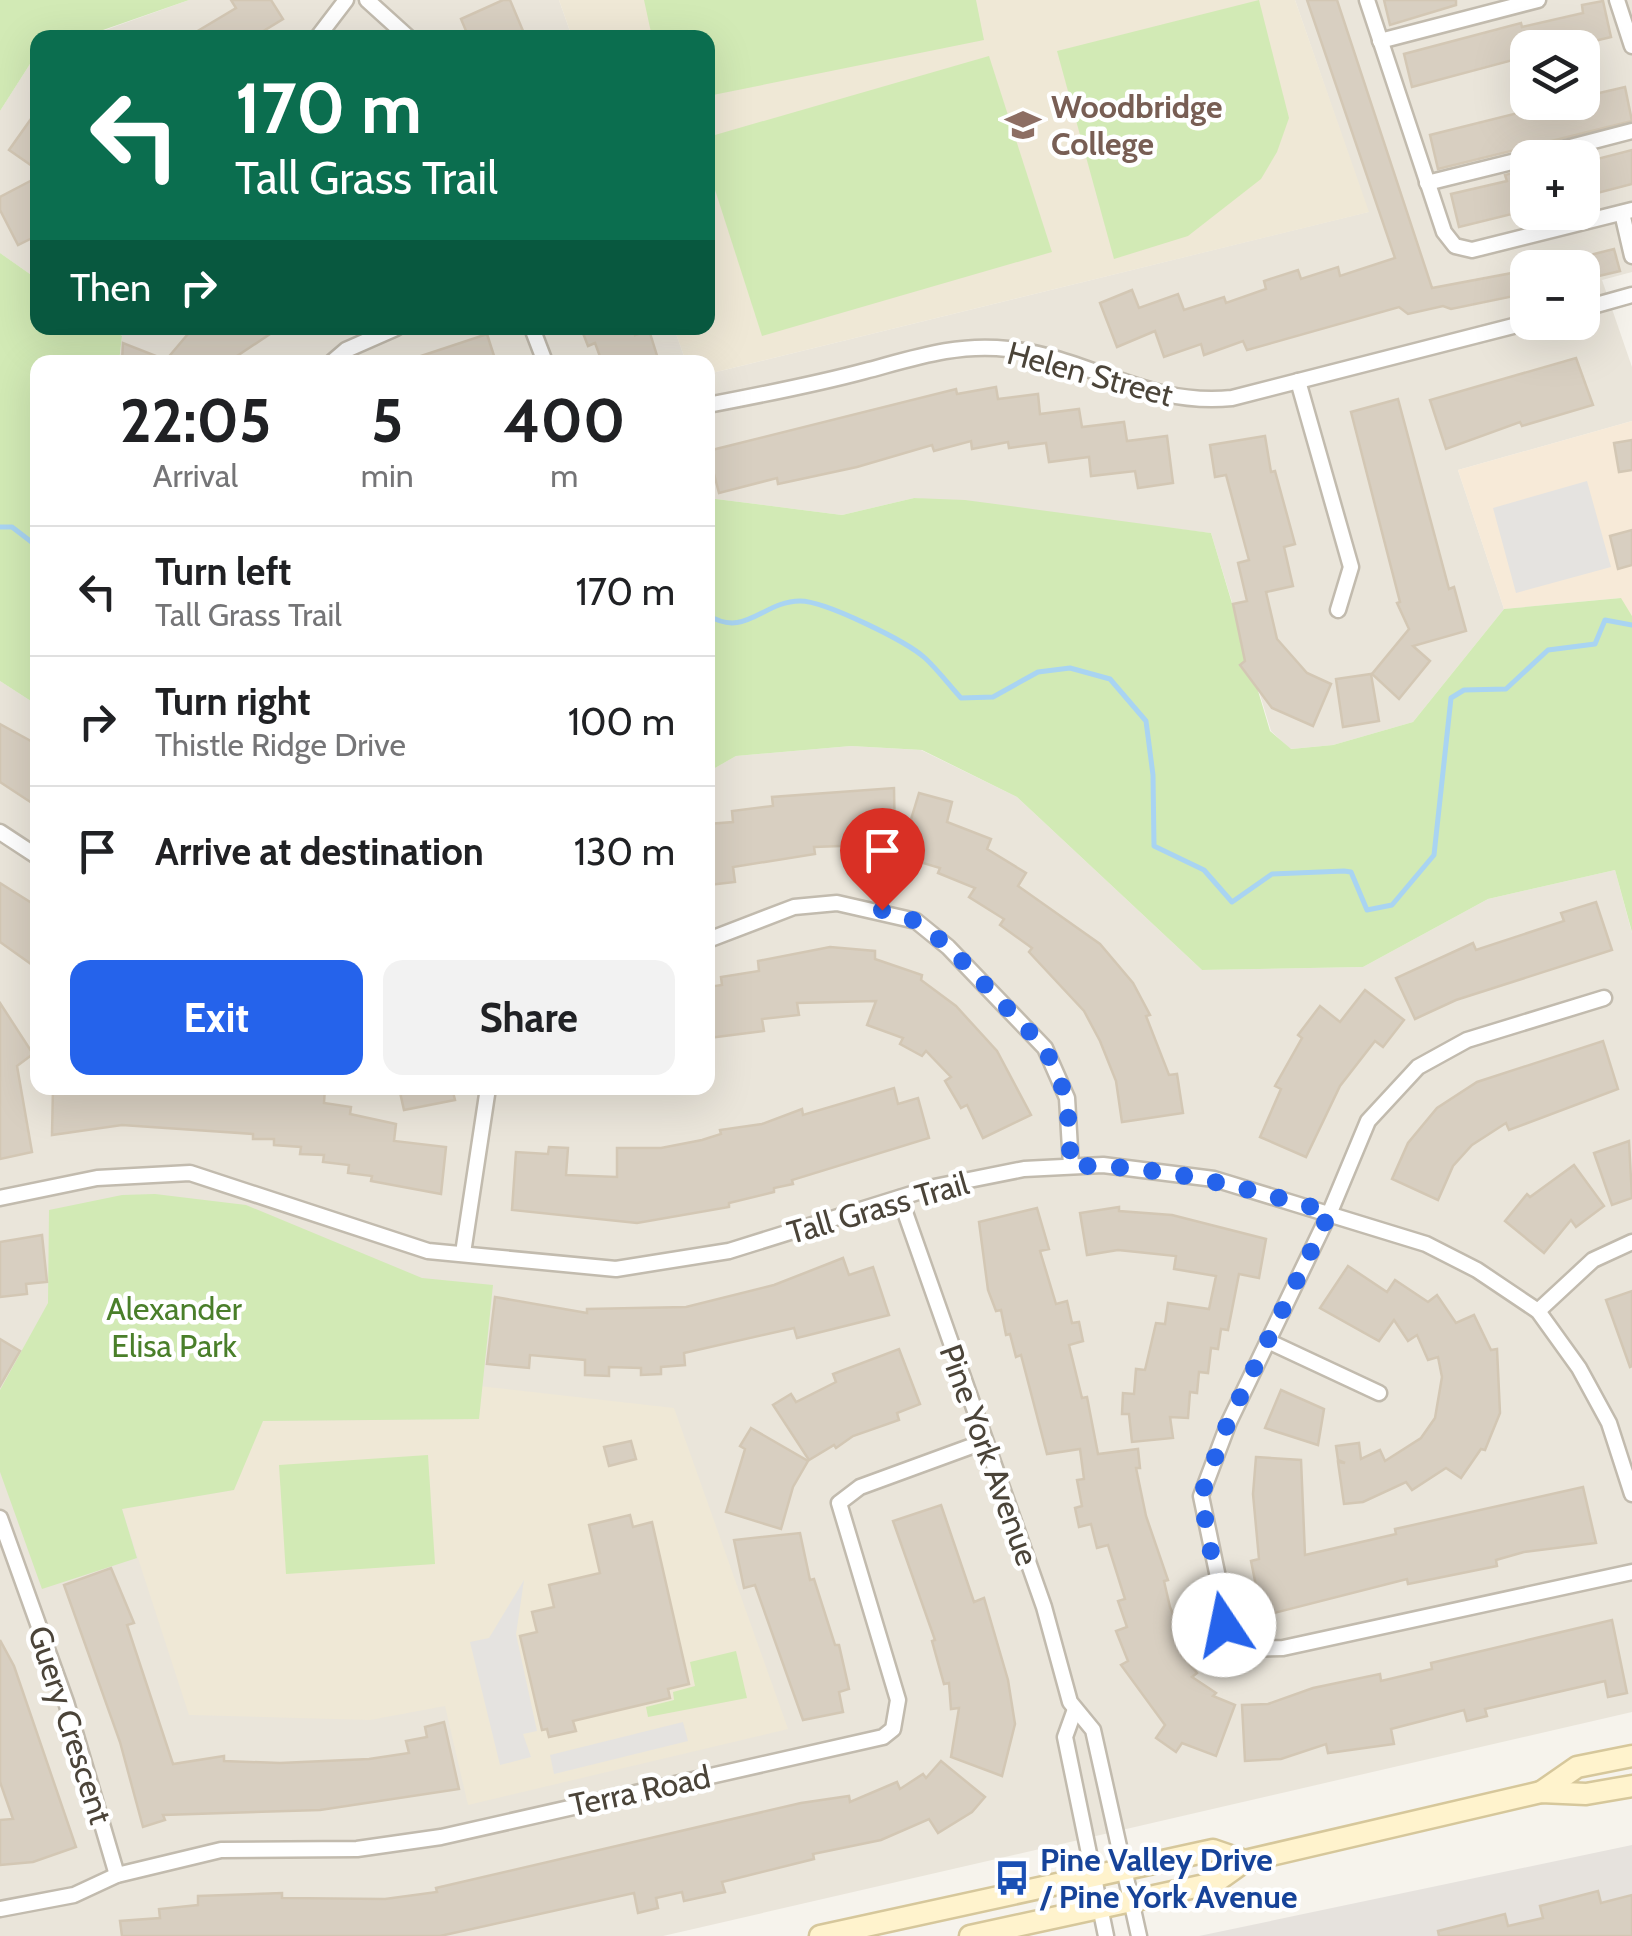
<!DOCTYPE html>
<html lang="en">
<head>
<meta charset="utf-8">
<style>
	body { margin:0; font-family:Cabin,sans-serif; background:#f2f2f2; color:#202124; height:100vh; display:flex; flex-direction:column; font-size:38px; white-space:nowrap }
	* { box-sizing:border-box; margin:0 }
	p { font-size:32px; color:#757577 }
	.icon { flex:none; width:55px; height:55px; fill:none; stroke:currentColor; stroke-width:2; stroke-linecap:round; stroke-linejoin:round }
	.map { position:relative; flex:1; overflow:hidden }
	.side { position:absolute; left:30px; top:355px; width:685px; height:740px; display:flex; flex-direction:column; background:#fff; border-radius:20px; box-shadow:0 10px 40px #0002 }
	.side>* { flex:none }
	.top-card { position:absolute; left:30px; top:30px; width:685px; height:305px; border-radius:20px; box-shadow:0 10px 40px #0002; background:#0b6e4f; color:#fff; overflow:hidden }
	.buttons { position:absolute; left:1510px; top:30px; display:grid; gap:20px }
	.buttons a { display:grid; place-items:center; width:90px; height:90px; border-radius:20px; background:#fff; box-shadow:0 10px 40px #0002; font-size:50px }
	.pin { position:absolute; display:grid; place-items:center; width:85px; height:85px; color:#fff; margin:-102px -42px; border-radius:50% 50% 50% 0; rotate:-45deg; box-shadow:0 0 10px #0007 }
	.pin .icon { rotate:45deg }
	.me { position:absolute; width:110px; margin:-55px; rotate:349deg; stroke-linejoin:round; filter:drop-shadow(0 0 8px #0008) }
	.turn { display:flex; align-items:center; gap:35px; height:210px; padding:0 40px; font-size:45px }
	.turn .icon { width:130px; height:130px; stroke-width:2.5 }
	.turn b { display:block; font-size:70px; line-height:85px }
	.then { display:flex; align-items:center; height:95px; padding:0 40px; background:#0003; gap:20px; font-size:38px }
	.eta { display:flex; justify-content:space-evenly; align-items:center; height:170px; text-align:center }
	.eta b { font-size:60px; font-weight:700; line-height:70px }
	.action { display:flex; gap:20px; margin-top:auto; padding:20px 40px }
	.action a { flex:1; height:115px; border-radius:20px; background:#2563eb; color:#fff; font-size:40px; font-weight:700; line-height:115px; text-align:center }
	.action a+a { background:#f2f2f2; color:#202124 }
	ul { padding:0; list-style:none }
	li { display:flex; align-items:center; gap:30px; height:130px; padding:0 40px; border-top:2px solid #e0e0e0 }
	li div { flex:1 }
	li b { display:block; font-size:38px }
	li em { font-style:normal }
	.map>svg:first-child { display:block }
</style>
</head>
<body>
<div class="map">
<svg width="1632" height="1936" viewBox="0 0 1632 1936">
	<rect width="100%" height="100%" fill="#f6f3ec"/>
	<g fill="#eae5da" fill-rule="evenodd">
		<polygon points="189,0 559,0 572,37 83,38"/>
		<path d="M1295 0H1632V272L1602 280 1632 367V421L1458 470 1504 609 1413 722 1333 745 1290 749 1271 731 1211 533 914 498 842 515 708 498V374L1368 212ZM1528 48H1582V102H1528ZM1528 158H1582V212H1528ZM1528 268H1582V322H1528Z"/>
		<polygon points="37,53 37,279 0,253 0,111"/>
		<polygon points="108,328 674,328 686,362 119,362 122,337"/>
		<polygon points="0,681 37,705 38,1088 708,1088 708,772 736,756 851,746 921,750 1017,797 1202,970 1363,967 1488,899 1615,870 1632,933 1632,1712 663,1936 0,1936"/>
	</g>
	<polygon fill="#f7ead8" points="1632,421 1632,616 1620,598 1504,609 1458,470"/>
	<polygon fill="#e6e2dd" points="1632,1845 1632,1936 1199,1936"/>
	<g fill="#efe8d6">
		<polygon points="559,0 1295,0 1369,212 708,374 708,362 686,362 674,328 708,328 708,38 572,37"/>
		<polygon points="479,1386 674,1408 788,1729 468,1805 445,1706 370,1720 189,1715 122,1509 233,1490 263,1421 478,1419"/>
	</g>
	<g fill="#d2eab5">
		<polygon points="0,0 189,0 83,37 38,38 37,53 0,111"/>
		<polygon points="644,0 976,0 984,40 708,96 708,38 652,37"/>
		<polygon points="1259,0 1289,118 1277,152 1261,179 1188,236 1114,259 1057,51"/>
		<polygon points="989,56 1052,252 762,336 708,168 708,137"/>
		<polygon points="0,253 37,279 38,328 108,328 122,336 119,362 38,362 37,705 0,681"/>
		<polygon points="708,498 842,515 914,498 965,500 1211,533 1270,731 1291,749 1333,745 1413,722 1504,609 1621,598 1632,616 1632,932 1615,870 1488,899 1363,967 1202,970 1017,797 922,750 851,746 736,756 708,772"/>
		<polygon points="155,1194 246,1205 422,1278 493,1285 479,1419 263,1421 234,1490 122,1509 137,1558 42,1589 0,1472 0,1390 48,1303 49,1210 122,1195"/>
		<polygon points="428,1455 435,1564 286,1574 279,1465"/>
		<polygon points="736,1651 747,1698 648,1717 646,1707 674,1700 673,1692 695,1686 690,1662"/>
	</g>
	<g fill="#e5e3e0">
		<polygon points="1587,481 1611,567 1516,593 1493,508"/>
		<polygon points="524,1580 516,1634 537,1731 523,1734 531,1757 500,1765 470,1642 489,1638"/>
		<polygon points="683,1722 688,1741 554,1774 550,1755"/>
	</g>
	<g fill="none" stroke-linecap="round" stroke-linejoin="round">
		<g stroke="#a9d4f2" stroke-width="5">
			<polyline points="0,527 12,527 38,547"/>
			<path d="M708 615C745 639 763 601 800 601 825 601 906 641 925 658 938 670 949 685 961 698L993 697 1038 672 1070 668 1110 679 1146 721 1153 775 1154 846 1204 870 1232 902 1272 874 1344 871 1351 872 1367 910 1392 905 1434 855 1451 698 1464 690 1506 689 1548 650 1595 644 1605 620 1632 625"/>
		</g>
	</g>
	<g fill="#d8cfc1" stroke="#d3c7b4" stroke-width="2.5">
		<polygon points="231,0 271,0 283,19 252,38 186,38 236,8"/>
		<polygon points="503,0 510,0 526,38 469,38 461,19"/>
		<polygon points="1307,0 1337,0 1432,288 1528,270 1528,293 1451,309 1443,306 1408,314 1399,307 1247,350 1243,341 1204,355 1201,344 1164,357 1155,331 1117,347 1100,303 1132,290 1139,308 1178,294 1184,310 1224,297 1226,303 1266,289 1264,281 1298,270 1301,279 1338,267 1340,276 1395,258"/>
		<polygon points="1384,0 1456,0 1456,5 1390,25"/>
		<polygon points="1603,1 1611,37 1565,48 1528,48 1528,56 1412,87 1404,54 1521,23 1522,27 1583,13 1582,5"/>
		<polygon points="1625,87 1632,121 1438,169 1430,135 1562,102 1582,102 1582,97"/>
		<polygon points="38,109 38,170 9,150"/>
		<polygon points="1632,150 1632,184 1582,197 1582,163"/>
		<polygon points="1528,169 1528,210 1459,227 1451,194 1507,181 1505,175"/>
		<polygon points="38,177 38,235 18,245 0,210 0,197"/>
		<polygon points="1614,249 1620,271 1582,280 1582,257"/>
		<polygon points="193,328 279,328 228,362 122,362 123,343 166,360"/>
		<polygon points="581,328 633,328 635,335 649,330 659,362 602,362 595,343 588,346"/>
		<polygon points="487,334 496,362 409,362 409,360"/>
		<polygon points="1576,358 1593,405 1522,426 1520,422 1446,449 1430,400"/>
		<polygon points="996,387 998,399 1038,394 1040,414 1079,409 1082,427 1124,422 1127,441 1167,436 1173,483 1138,488 1135,471 1091,476 1089,457 1049,462 1046,443 1009,448 1008,442 972,449 971,441 934,451 932,445 857,467 778,484 777,478 719,493 708,451 956,389 957,394"/>
		<polygon points="1398,399 1449,589 1454,587 1466,631 1413,646 1430,661 1399,699 1372,674 1409,629 1397,603 1400,602 1351,412"/>
		<polygon points="1265,436 1271,472 1275,471 1295,544 1284,547 1293,586 1266,592 1277,639 1307,673 1331,684 1313,726 1272,708 1240,665 1245,661 1233,604 1247,601 1238,563 1249,560 1226,475 1215,477 1210,445"/>
		<polygon points="1632,440 1632,470 1619,472 1614,443"/>
		<polygon points="1632,530 1632,565 1618,569 1610,536"/>
		<polygon points="1371,674 1379,721 1343,727 1336,679"/>
		<polygon points="0,724 38,745 38,807 0,782"/>
		<polygon points="894,788 895,844 814,847 815,854 733,867 735,882 708,885 708,824 733,822 732,811 773,806 772,797"/>
		<polygon points="919,793 952,802 947,822 991,839 987,849 1026,873 1018,886 1100,944 1133,983 1150,1015 1146,1016 1169,1075 1177,1074 1183,1113 1122,1122 1116,1081 1100,1041 1084,1011 1029,952 1032,948 1000,925 1004,919 969,897 975,888 938,873 940,868 900,856"/>
		<polygon points="0,883 38,907 38,969 0,942"/>
		<polygon points="1596,902 1612,950 1456,1000 1415,1019 1396,978 1473,943 1476,950 1564,921 1561,913"/>
		<polygon points="830,947 875,951 875,959 922,975 921,980 956,1006 997,1051 1031,1115 983,1138 967,1105 961,1108 945,1081 951,1077 926,1051 922,1056 900,1044 903,1038 867,1025 876,1001 797,1003 799,1015 762,1019 764,1031 708,1038 708,987 722,985 721,977 759,971 758,961"/>
		<polygon points="1365,990 1404,1020 1383,1047 1375,1041 1340,1086 1306,1157 1260,1137 1281,1089 1275,1086 1302,1038 1298,1035 1320,1006 1340,1022"/>
		<polygon points="0,1003 33,1054 17,1066 32,1152 0,1159"/>
		<polygon points="1603,1041 1618,1089 1509,1130 1506,1123 1472,1145 1453,1166 1438,1200 1392,1179 1408,1143 1437,1108 1477,1082"/>
		<polygon points="53,1088 325,1088 324,1103 351,1107 350,1114 396,1124 394,1141 446,1147 441,1194 371,1181 372,1176 348,1173 349,1165 323,1162 324,1155 300,1154 301,1147 274,1145 274,1139 253,1139 253,1134 122,1125 52,1135"/>
		<polygon points="399,1088 452,1088 455,1100 404,1110"/>
		<polygon points="894,1088 898,1104 918,1098 929,1138 792,1180 793,1184 774,1188 774,1192 729,1203 729,1207 637,1223 512,1210 516,1152 548,1154 549,1147 568,1148 566,1175 617,1177 617,1148 661,1148 702,1140 721,1134 720,1130 762,1124 802,1109 803,1115"/>
		<polygon points="1629,1141 1632,1198 1612,1205 1594,1153"/>
		<polygon points="1574,1165 1604,1206 1576,1227 1571,1220 1544,1253 1505,1221 1527,1194 1530,1197"/>
		<polygon points="1119,1207 1119,1211 1172,1215 1266,1239 1259,1278 1239,1274 1228,1330 1221,1329 1218,1349 1211,1348 1208,1373 1199,1372 1197,1393 1190,1392 1188,1418 1170,1417 1173,1438 1132,1442 1129,1414 1122,1414 1123,1393 1134,1394 1136,1369 1145,1370 1156,1323 1165,1324 1168,1303 1209,1309 1216,1276 1174,1269 1176,1256 1118,1250 1087,1255 1080,1213"/>
		<polygon points="1037,1208 1049,1249 1040,1251 1056,1304 1067,1301 1072,1323 1079,1322 1083,1341 1069,1345 1082,1398 1087,1397 1098,1454 1138,1449 1140,1468 1136,1468 1146,1516 1168,1580 1164,1581 1170,1607 1189,1651 1182,1655 1197,1673 1192,1677 1216,1693 1213,1696 1235,1705 1216,1756 1182,1743 1176,1752 1156,1738 1165,1725 1121,1665 1128,1661 1116,1631 1127,1627 1118,1601 1125,1599 1108,1545 1097,1548 1091,1524 1079,1527 1075,1508 1082,1506 1077,1480 1084,1479 1080,1449 1047,1454 1021,1355 1016,1357 1010,1334 1006,1335 1001,1310 996,1311 988,1290 979,1222"/>
		<polygon points="42,1235 47,1282 26,1284 27,1294 0,1297 0,1242"/>
		<polygon points="843,1258 849,1275 873,1267 889,1315 797,1338 794,1328 684,1353 685,1365 661,1367 661,1374 641,1375 641,1368 609,1367 609,1376 585,1375 585,1360 530,1355 529,1368 487,1364 495,1297 587,1313 587,1309 686,1307 774,1285"/>
		<polygon points="1348,1266 1387,1292 1395,1280 1428,1302 1437,1295 1456,1323 1474,1315 1491,1350 1497,1349 1500,1413 1485,1450 1481,1449 1461,1478 1446,1468 1412,1490 1406,1482 1363,1502 1344,1504 1338,1462 1345,1463 1338,1460 1336,1446 1359,1443 1361,1459 1380,1450 1385,1461 1421,1438 1435,1418 1442,1377 1438,1357 1428,1360 1417,1335 1408,1341 1394,1320 1379,1341 1320,1308"/>
		<polygon points="1632,1291 1632,1366 1630,1367 1606,1300"/>
		<polygon points="0,1339 20,1351 0,1386"/>
		<polygon points="899,1349 920,1404 897,1413 899,1420 853,1436 836,1448 834,1445 809,1460 773,1405 791,1394 796,1402 836,1382 833,1374"/>
		<polygon points="1281,1390 1324,1409 1318,1445 1265,1428"/>
		<polygon points="751,1428 808,1461 793,1487 781,1529 726,1512 745,1449 740,1446"/>
		<polygon points="631,1441 636,1459 609,1466 604,1447"/>
		<polygon points="1256,1457 1301,1460 1305,1555 1396,1534 1395,1529 1583,1487 1596,1543 1524,1552 1496,1560 1497,1566 1408,1584 1407,1579 1262,1616 1251,1561 1259,1559 1253,1494"/>
		<polygon points="941,1505 974,1602 984,1598 1008,1680 1015,1724 1002,1776 951,1757 959,1708 951,1709 949,1683 944,1684 932,1641 935,1640 893,1521"/>
		<polygon points="630,1515 633,1527 652,1522 689,1684 668,1689 670,1698 573,1721 576,1731 549,1737 547,1729 542,1730 520,1636 537,1632 532,1612 554,1607 549,1585 600,1573 589,1525"/>
		<polygon points="800,1533 810,1580 814,1579 835,1645 839,1645 849,1689 839,1692 843,1712 803,1720 755,1585 744,1588 734,1540"/>
		<polygon points="111,1568 134,1623 127,1625 173,1764 224,1756 224,1761 280,1763 369,1759 409,1753 406,1741 427,1737 425,1727 444,1722 459,1789 320,1810 163,1815 165,1820 143,1827 120,1742 64,1585"/>
		<polygon points="1612,1620 1627,1693 1608,1697 1605,1681 1485,1709 1487,1716 1467,1721 1464,1710 1391,1729 1394,1744 1328,1753 1326,1744 1281,1759 1245,1761 1242,1705 1268,1704 1313,1688 1380,1674 1381,1681 1432,1669 1431,1663"/>
		<polygon points="0,1640 14,1666 76,1847 33,1862 0,1865 0,1820 13,1819 0,1782"/>
		<polygon points="941,1761 985,1797 972,1812 938,1833 929,1819 881,1840 813,1854 814,1859 722,1882 725,1892 684,1901 682,1892 656,1898 658,1908 638,1913 634,1893 440,1936 122,1936 120,1921 160,1918 159,1909 198,1905 198,1896 282,1893 282,1898 385,1899 437,1892 436,1888 801,1803 849,1796 850,1802 897,1782 900,1789 923,1774 926,1778"/>
		<polygon points="1598,1891 1601,1903 1632,1895 1632,1936 1439,1936 1438,1931 1505,1914 1508,1926 1543,1918 1540,1906"/>
	</g>
	<g fill="none" stroke-linecap="round" stroke-linejoin="round">
		<defs>
			<g id="minor">
				<polyline points="367,0 409,38"/>
				<polyline points="1367,0 1444,232 1455,246 1472,250 1632,210"/>
				<polyline points="1617,0 1632,46"/>
				<polyline points="317,38 346,0"/>
				<polyline points="1380,41 1538,0"/>
				<polyline points="1528,158 1632,131"/>
				<polyline points="1427,183 1528,158"/>
				<polyline points="1622,213 1632,256"/>
				<polyline points="1582,309 1632,295"/>
				<polyline points="532,328 545,362"/>
				<polyline points="332,362 346,350 396,328"/>
				<polyline points="1298,381 1351,567 1338,610"/>
				<path d="M708 405C760 395 813 385 865 371 914 358 957 343 1008 349 1088 357 1146 407 1232 398L1529 322"/>
				<polyline points="0,832 38,857"/>
				<polyline points="708,940 794,907 837,903 916,921 948,947 1045,1048 1067,1098 1071,1166"/>
				<polyline points="1604,998 1467,1040 1418,1067 1368,1121 1330,1212 1229,1422 1201,1496 1233,1649 1283,1648 1632,1572"/>
				<polyline points="0,1198 97,1178 190,1173 428,1251 616,1269 729,1251 934,1187 1024,1169 1103,1165 1214,1179 1426,1244 1477,1270 1538,1311 1579,1368 1609,1423 1632,1494"/>
				<polyline points="900,1198 1044,1607 1070,1702 1093,1730 1139,1936"/>
				<polyline points="463,1253 488,1088"/>
				<polyline points="1538,1311 1593,1260 1632,1242"/>
				<polyline points="1270,1342 1379,1393"/>
				<polyline points="0,1518 66,1702 117,1875"/>
				<polyline points="1074,1712 1065,1737 1106,1936"/>
				<polyline points="0,1909 74,1895 117,1875 221,1850 357,1849 441,1837 883,1737 893,1729 898,1700 839,1503 860,1487 983,1442"/>
			</g>
			<g id="secondary">
				<polyline points="1541,1792 1577,1767 1632,1756"/>
				<polyline points="820,1936 1213,1850 1245,1861"/>
				<polyline points="970,1936 1214,1883 1245,1861 1541,1792 1586,1794 1632,1786"/>
			</g>
		</defs>
		<use href="#minor" stroke="#c2bbae" stroke-width="19"/>
		<use href="#secondary" stroke="#d6c79b" stroke-width="25"/>
		<use href="#minor" stroke="#fff" stroke-width="14"/>
		<use href="#secondary" stroke="#fff3cd" stroke-width="20"/>
	</g>
	<g fill="none" stroke-linecap="round" stroke-linejoin="round">
		<path stroke="#2563eb" stroke-width="18" stroke-dasharray="0 32.4" d="M882 910 916 921 948 946 1045 1048 1067 1098 1071 1166C1160 1164 1245 1188 1330 1212L1228 1422 1201 1496 1224 1625"/>
	</g>
	<defs>
		<symbol id="school-bare" viewBox="-9 -9 18 18"><path d="M0-5L7-2L0 1L-7-2ZM-4 1L0 2.5L4 1V4Q0 6-4 4Z" fill="#8d6e63" stroke="#fff" stroke-width="2.5" paint-order="stroke"/></symbol>
		<symbol id="bus-bare" viewBox="-9 -9 18 18"><path d="M-5-6H5V4H4V6H2V4H-2V6H-4V4H-5ZM-3.5-4V0h7V-4ZM-3.5 1.2v1.5H-2V1.2ZM2 1.2v1.5H3.5V1.2Z" fill="#1a4fb4" stroke="#fff" stroke-width="2.5" paint-order="stroke"/></symbol>
	</defs>
	<g fill-rule="evenodd">
		<use href="#school-bare" x="998" y="100" width="50" height="50"/>
		<use href="#bus-bare" x="987" y="1853" width="50" height="50"/>
	</g>
	<g text-anchor="middle" stroke-width="9" stroke-linejoin="round" paint-order="stroke">
		<g font-size="32" font-weight="bold" fill="#785e54" stroke="#fff" text-anchor="start">
			<text x="1051" y="118">Woodbridge<tspan x="1051" dy="37">College</tspan></text>
		</g>
		<g font-size="32" fill="#4b4439" stroke="#fff">
			<text transform="translate(1090 374) rotate(15)" y="11">Helen Street</text>
			<text transform="translate(878 1208) rotate(-16)" y="11">Tall Grass Trail</text>
			<text transform="translate(989 1455) rotate(70)" y="11">Pine York Avenue</text>
			<text transform="translate(70 1725) rotate(72)" y="11">Guery Crescent</text>
			<text transform="translate(640 1791) rotate(-12)" y="11">Terra Road</text>
		</g>
		<g font-size="32" fill="#4a7f2a" stroke="#fff">
			<text x="174" y="1320">Alexander<tspan x="174" dy="37">Elisa Park</tspan></text>
		</g>
		<g font-size="32" font-weight="bold" fill="#164399" stroke="#fff" text-anchor="start">
			<text x="1040" y="1871">Pine Valley Drive<tspan x="1040" dy="37">/ Pine York Avenue</tspan></text>
		</g>
	</g>
</svg>
<div class="buttons">
<a><svg class="icon" aria-label="layers" viewBox="0 0 24 24"><path d="M12 4l9 5-9 5-9-5zM3 14l9 5 9-5"/></svg></a>
<a>+</a>
<a>−</a>
</div>
<div class="pin" style="left:882px;top:910px;background:#d93025"><svg class="icon" aria-label="arrive" viewBox="0 0 24 24"><path d="M6 21V4h12l-3 4 3 4H6"/></svg></div>
<svg class="me" style="left:1224px;top:1625px" viewBox="-20 -20 40 40"><circle r="19" fill="#fff"/><path d="M0-13L10 11 0 6-10 11z" fill="#2563eb"/></svg>
<div class="top-card">
<div class="turn"><svg class="icon" aria-label="left" viewBox="0 0 24 24"><path d="M17 20v-9H6M10 6l-5 5 5 5"/></svg><div><b>170 m</b>Tall Grass Trail</div></div>
<div class="then">Then<svg class="icon" aria-label="right" viewBox="0 0 24 24"><path d="M7 20v-9h11M14 6l5 5-5 5"/></svg></div>
</div>
<section class="side">
<div class="eta">
<div><b>22:05</b><p>Arrival</p></div>
<div><b>5</b><p>min</p></div>
<div><b>400</b><p>m</p></div>
</div>
<ul>
<li><svg class="icon" aria-label="left" viewBox="0 0 24 24"><path d="M17 20v-9H6M10 6l-5 5 5 5"/></svg><div><b>Turn left</b><p>Tall Grass Trail</p></div><em>170 m</em></li>
<li><svg class="icon" aria-label="right" viewBox="0 0 24 24"><path d="M7 20v-9h11M14 6l5 5-5 5"/></svg><div><b>Turn right</b><p>Thistle Ridge Drive</p></div><em>100 m</em></li>
<li><svg class="icon" aria-label="arrive" viewBox="0 0 24 24"><path d="M6 21V4h12l-3 4 3 4H6"/></svg><div><b>Arrive at destination</b></div><em>130 m</em></li>
</ul>
<div class="action"><a>Exit</a><a>Share</a></div>
</section>
</div>
</body>
</html>
